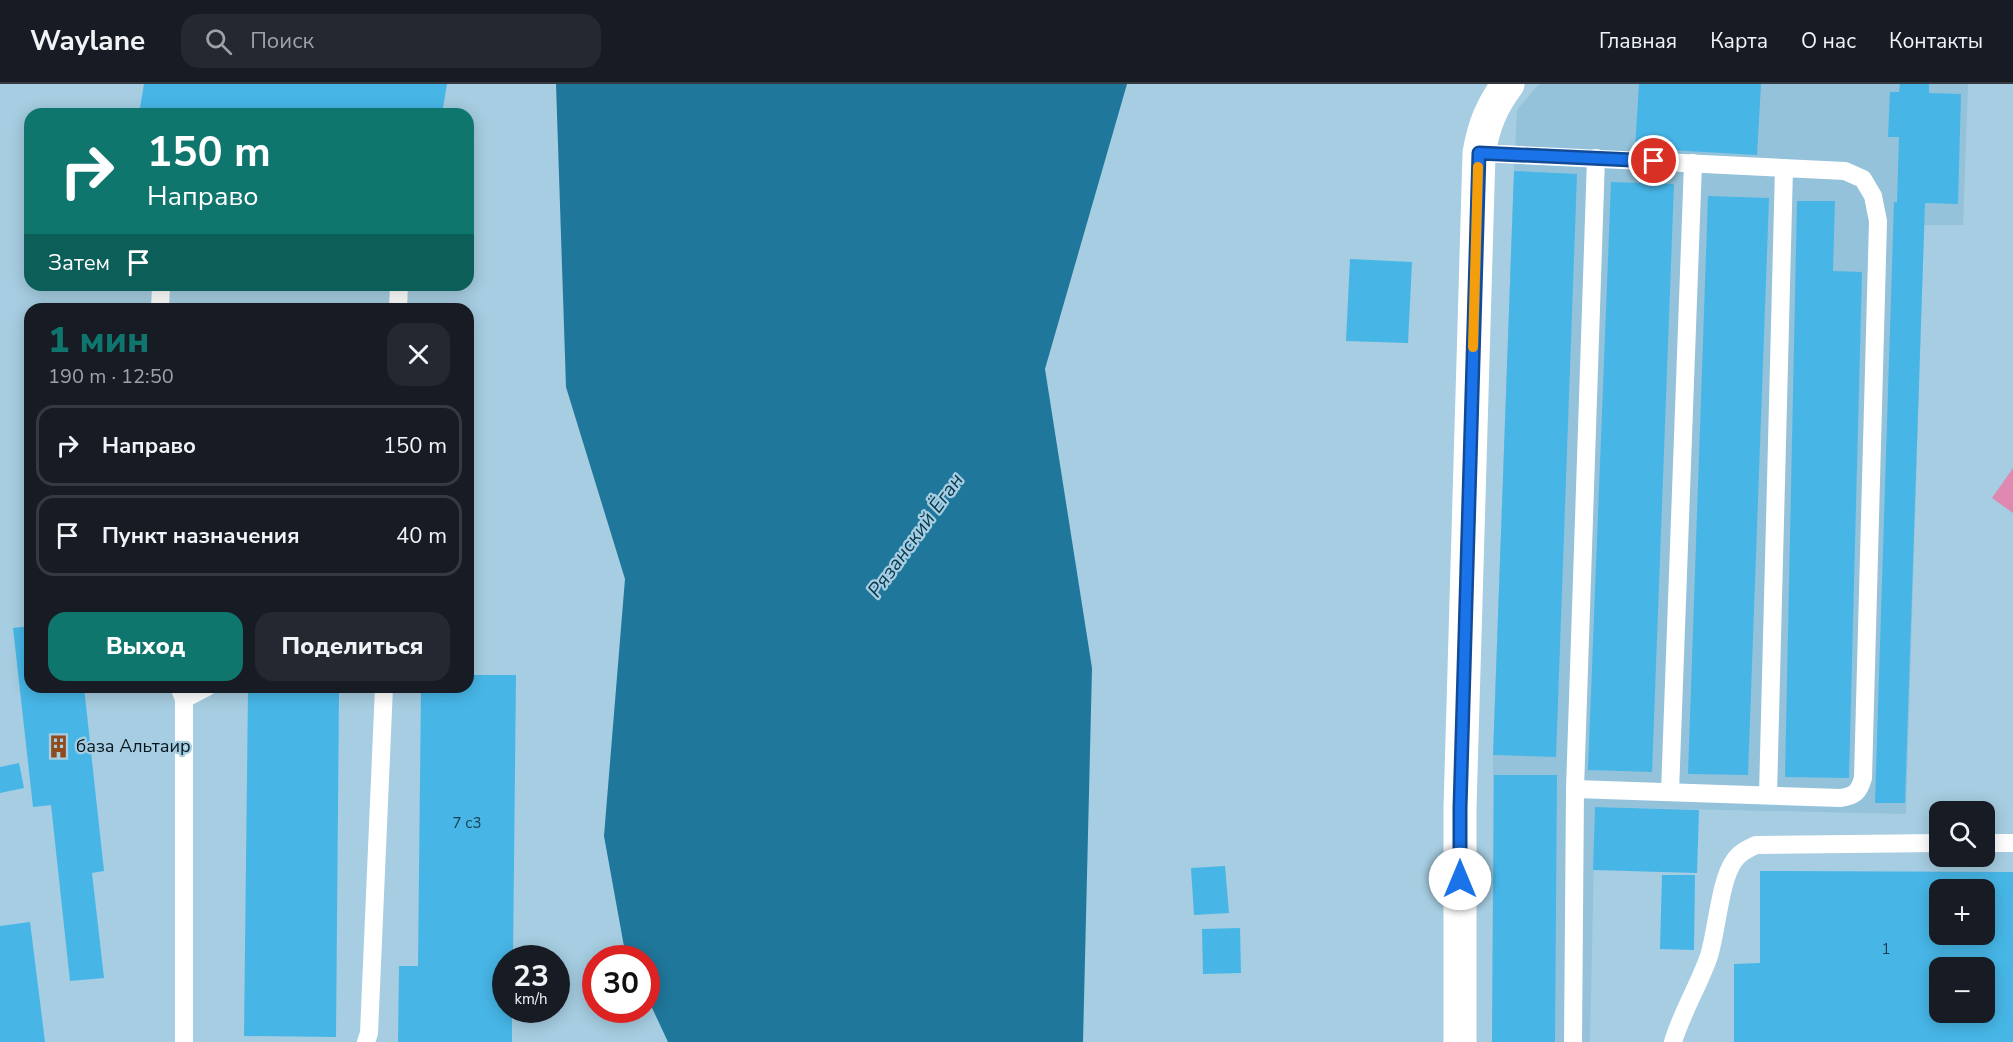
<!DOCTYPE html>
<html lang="ru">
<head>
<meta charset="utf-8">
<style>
	body { margin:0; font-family:"Nunito Sans",sans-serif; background:#242831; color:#f1f3f6; height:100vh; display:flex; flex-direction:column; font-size:22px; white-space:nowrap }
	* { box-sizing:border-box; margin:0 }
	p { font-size:20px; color:#9ea1a6 }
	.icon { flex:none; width:33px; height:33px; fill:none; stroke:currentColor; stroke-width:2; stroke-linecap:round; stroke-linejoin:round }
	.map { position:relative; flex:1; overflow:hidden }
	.panel { position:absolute; left:24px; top:219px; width:450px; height:390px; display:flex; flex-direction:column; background:#171b24; border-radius:18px; box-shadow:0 3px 15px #0003 }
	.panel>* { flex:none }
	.banner { position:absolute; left:24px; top:24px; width:450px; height:183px; border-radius:18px; box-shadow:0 3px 15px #0003; background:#0f766e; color:#fff; overflow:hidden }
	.tools { position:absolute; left:1929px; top:717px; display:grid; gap:12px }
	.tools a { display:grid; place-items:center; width:66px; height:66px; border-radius:12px; background:#171b24; box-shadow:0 3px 15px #0003; font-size:30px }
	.speed { position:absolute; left:492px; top:861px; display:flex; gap:12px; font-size:30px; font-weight:700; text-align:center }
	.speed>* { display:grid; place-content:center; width:78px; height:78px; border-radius:50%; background:#171b24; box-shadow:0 3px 15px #0003; line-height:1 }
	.speed small { font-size:15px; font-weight:400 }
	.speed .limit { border:9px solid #d22; background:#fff; color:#111 }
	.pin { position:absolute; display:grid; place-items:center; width:51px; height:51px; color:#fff; margin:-26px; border:3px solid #fff; border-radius:50%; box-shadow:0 2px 6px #0007 }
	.me { position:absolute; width:66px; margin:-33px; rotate:0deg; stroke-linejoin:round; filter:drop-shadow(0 0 4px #0008) }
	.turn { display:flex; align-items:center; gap:21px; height:126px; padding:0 24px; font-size:27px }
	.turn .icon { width:78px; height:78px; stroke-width:2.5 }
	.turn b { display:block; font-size:42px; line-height:51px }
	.then { display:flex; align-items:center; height:57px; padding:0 24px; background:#0003; gap:12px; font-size:22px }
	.round { display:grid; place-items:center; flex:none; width:63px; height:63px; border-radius:18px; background:#242831 }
	.overview { display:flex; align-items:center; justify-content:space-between; height:102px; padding:0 24px }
	h1 { font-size:36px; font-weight:800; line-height:45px; color:#0f766e }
	.cta { display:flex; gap:12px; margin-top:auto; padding:12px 24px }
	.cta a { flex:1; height:69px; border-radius:18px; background:#0f766e; color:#fff; font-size:24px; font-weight:800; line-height:69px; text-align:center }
	.cta a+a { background:#242831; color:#f1f3f6 }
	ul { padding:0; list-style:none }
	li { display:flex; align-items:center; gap:18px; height:81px; margin:0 12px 9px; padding:0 12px; border:3px solid #363941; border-radius:18px }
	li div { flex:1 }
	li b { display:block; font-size:22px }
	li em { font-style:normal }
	header { display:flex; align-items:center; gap:36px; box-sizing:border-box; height:84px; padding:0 30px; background:#171b24; border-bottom:2px solid #363941 }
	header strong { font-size:28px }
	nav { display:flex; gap:33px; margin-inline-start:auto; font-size:21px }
	.search { width:420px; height:54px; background:#242831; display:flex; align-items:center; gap:15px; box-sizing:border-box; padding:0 21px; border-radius:18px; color:#9ea1a6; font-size:22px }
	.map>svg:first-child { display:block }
</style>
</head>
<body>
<header>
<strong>Waylane</strong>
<div class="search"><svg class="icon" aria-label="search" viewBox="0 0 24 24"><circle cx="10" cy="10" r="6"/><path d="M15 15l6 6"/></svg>Поиск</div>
<nav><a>Главная</a><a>Карта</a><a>О нас</a><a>Контакты</a></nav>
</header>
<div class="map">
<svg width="2013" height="958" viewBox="0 0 2013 958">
	<rect width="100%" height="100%" fill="#a6cde1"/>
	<polygon fill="#94c2da" points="1539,0 1968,0 1963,141 1924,141 1906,730 1595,723 1590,958 1492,958 1493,671 1514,87 1517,26"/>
	<polygon fill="#df88b1" points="2013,384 2013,429 1992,414"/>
	<polygon fill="#1f779b" points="556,0 1127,0 1045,285 1092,584 1083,958 668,958 647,913 646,874 628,874 625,868 604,752 625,495 566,303"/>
	<g fill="#47b6e7" fill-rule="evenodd">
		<polygon points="144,0 447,0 442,30 139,30"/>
		<polygon points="1639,0 1761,0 1757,71 1635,64"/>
		<polygon points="1900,0 1929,0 1929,9 1961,10 1958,120 1925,119 1905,719 1875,719 1894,118 1897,118 1899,53 1888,53 1890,8 1899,8"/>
		<polygon points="1514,87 1577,90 1556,673 1493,671"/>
		<polygon points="1611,98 1674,100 1652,688 1588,686"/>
		<polygon points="1708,112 1769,114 1748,691 1688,690"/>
		<polygon points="1797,117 1835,117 1833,187 1862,188 1849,694 1785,693"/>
		<polygon points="1350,175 1412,178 1408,259 1346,257"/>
		<polygon points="30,542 30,603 84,603 104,787 92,789 104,894 70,897 51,721 33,723 13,544"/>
		<polygon points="468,591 516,591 513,874 506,874 506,926 512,926 512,958 398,958 399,882 418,882 421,603 468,603"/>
		<polygon points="248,606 339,607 336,953 244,952"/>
		<polygon points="19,679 24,704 0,709 0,683"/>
		<polygon points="1494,691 1557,691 1555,958 1492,958"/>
		<polygon points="1595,723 1699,726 1697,789 1593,786"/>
		<polygon points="1225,782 1229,829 1194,831 1191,784"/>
		<path d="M1760 787 2013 788V958H1734V880L1760 879ZM1940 806H1984V850H1940ZM1940 884H1984V928H1940Z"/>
		<polygon points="1662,791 1695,791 1694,866 1660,865"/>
		<polygon points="30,838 45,958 0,958 0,842"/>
		<polygon points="1240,844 1241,889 1203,890 1202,845"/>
	</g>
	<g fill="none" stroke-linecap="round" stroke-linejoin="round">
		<g stroke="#fff" stroke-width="18">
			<path d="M1479 69 1845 87 1863 95 1873 112 1878 137 1863 694C1859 708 1855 712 1840 714L1575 705"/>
			<polyline points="160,225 161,201"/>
			<polyline points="398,225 399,201"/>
			<polyline points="179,603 184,615 184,958"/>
			<polyline points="184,615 207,603"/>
			<polyline points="1670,708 1693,79"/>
			<polyline points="1768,711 1784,84"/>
			<polyline points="1984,759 2013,759"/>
			<polyline points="366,958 369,949 384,603"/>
			<polyline points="1573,958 1575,705 1596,74"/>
			<path d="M1673 958C1682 928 1699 901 1709 872 1717 846 1720 796 1734 777 1739 769 1747 765 1756 761L1940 759"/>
		</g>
		<path stroke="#fff" stroke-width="33" d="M1460 958V724L1479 69C1484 41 1491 23 1508 0"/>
	</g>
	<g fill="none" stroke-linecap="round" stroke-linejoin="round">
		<defs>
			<polyline id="route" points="1460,795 1460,724 1479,69 1654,77"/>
		</defs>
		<use href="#route" stroke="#114b97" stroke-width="15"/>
		<use href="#route" stroke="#1a73e8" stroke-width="10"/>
		<polyline stroke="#f59e0b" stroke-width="10" points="1473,263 1478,83"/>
	</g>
	<defs>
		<symbol id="building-bare" viewBox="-9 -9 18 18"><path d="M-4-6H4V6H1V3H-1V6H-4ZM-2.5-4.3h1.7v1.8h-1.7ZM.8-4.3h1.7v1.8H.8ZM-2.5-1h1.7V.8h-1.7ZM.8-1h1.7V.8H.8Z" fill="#8f4b1d" stroke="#a6cde1" stroke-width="2.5" paint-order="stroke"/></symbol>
	</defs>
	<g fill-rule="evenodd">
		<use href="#building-bare" x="42" y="646" width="33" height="33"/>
	</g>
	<g text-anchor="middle" stroke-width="4.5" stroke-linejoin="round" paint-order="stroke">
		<g font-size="15" fill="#173e50">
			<text x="467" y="744">7 с3</text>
			<text x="1886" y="870">1</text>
		</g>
		<g font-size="18" fill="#07161d" stroke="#a6cde1" text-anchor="start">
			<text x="76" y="668">база Альтаир</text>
		</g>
		<g font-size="20" font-style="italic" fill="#06384c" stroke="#a6cde1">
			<text transform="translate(915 451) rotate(-54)" y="7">Рязанский Ёган</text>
		</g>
	</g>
</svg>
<div class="tools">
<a><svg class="icon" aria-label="search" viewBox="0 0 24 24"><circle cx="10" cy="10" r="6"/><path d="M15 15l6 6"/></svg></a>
<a>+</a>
<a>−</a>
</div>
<div class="speed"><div>23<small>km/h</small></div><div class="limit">30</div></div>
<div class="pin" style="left:1654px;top:77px;background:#d93025"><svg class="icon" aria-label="arrive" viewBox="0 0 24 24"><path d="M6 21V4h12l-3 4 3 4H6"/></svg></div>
<svg class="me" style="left:1460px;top:795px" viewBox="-20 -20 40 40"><circle r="19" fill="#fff"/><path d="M0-13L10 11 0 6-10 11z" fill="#1a73e8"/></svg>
<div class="banner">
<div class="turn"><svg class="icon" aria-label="right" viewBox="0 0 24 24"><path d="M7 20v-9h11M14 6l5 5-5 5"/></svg><div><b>150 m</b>Направо</div></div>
<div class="then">Затем<svg class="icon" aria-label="arrive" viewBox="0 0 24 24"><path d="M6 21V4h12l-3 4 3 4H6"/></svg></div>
</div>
<section class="panel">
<div class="overview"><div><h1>1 мин</h1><p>190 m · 12:50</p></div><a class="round"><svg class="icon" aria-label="close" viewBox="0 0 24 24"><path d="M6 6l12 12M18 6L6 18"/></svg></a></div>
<ul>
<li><svg class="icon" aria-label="right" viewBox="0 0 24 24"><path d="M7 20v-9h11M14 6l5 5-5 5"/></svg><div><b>Направо</b></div><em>150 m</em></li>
<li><svg class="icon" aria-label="arrive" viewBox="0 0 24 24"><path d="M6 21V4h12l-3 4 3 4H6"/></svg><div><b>Пункт назначения</b></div><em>40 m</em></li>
</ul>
<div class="cta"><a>Выход</a><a>Поделиться</a></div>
</section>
</div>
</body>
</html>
